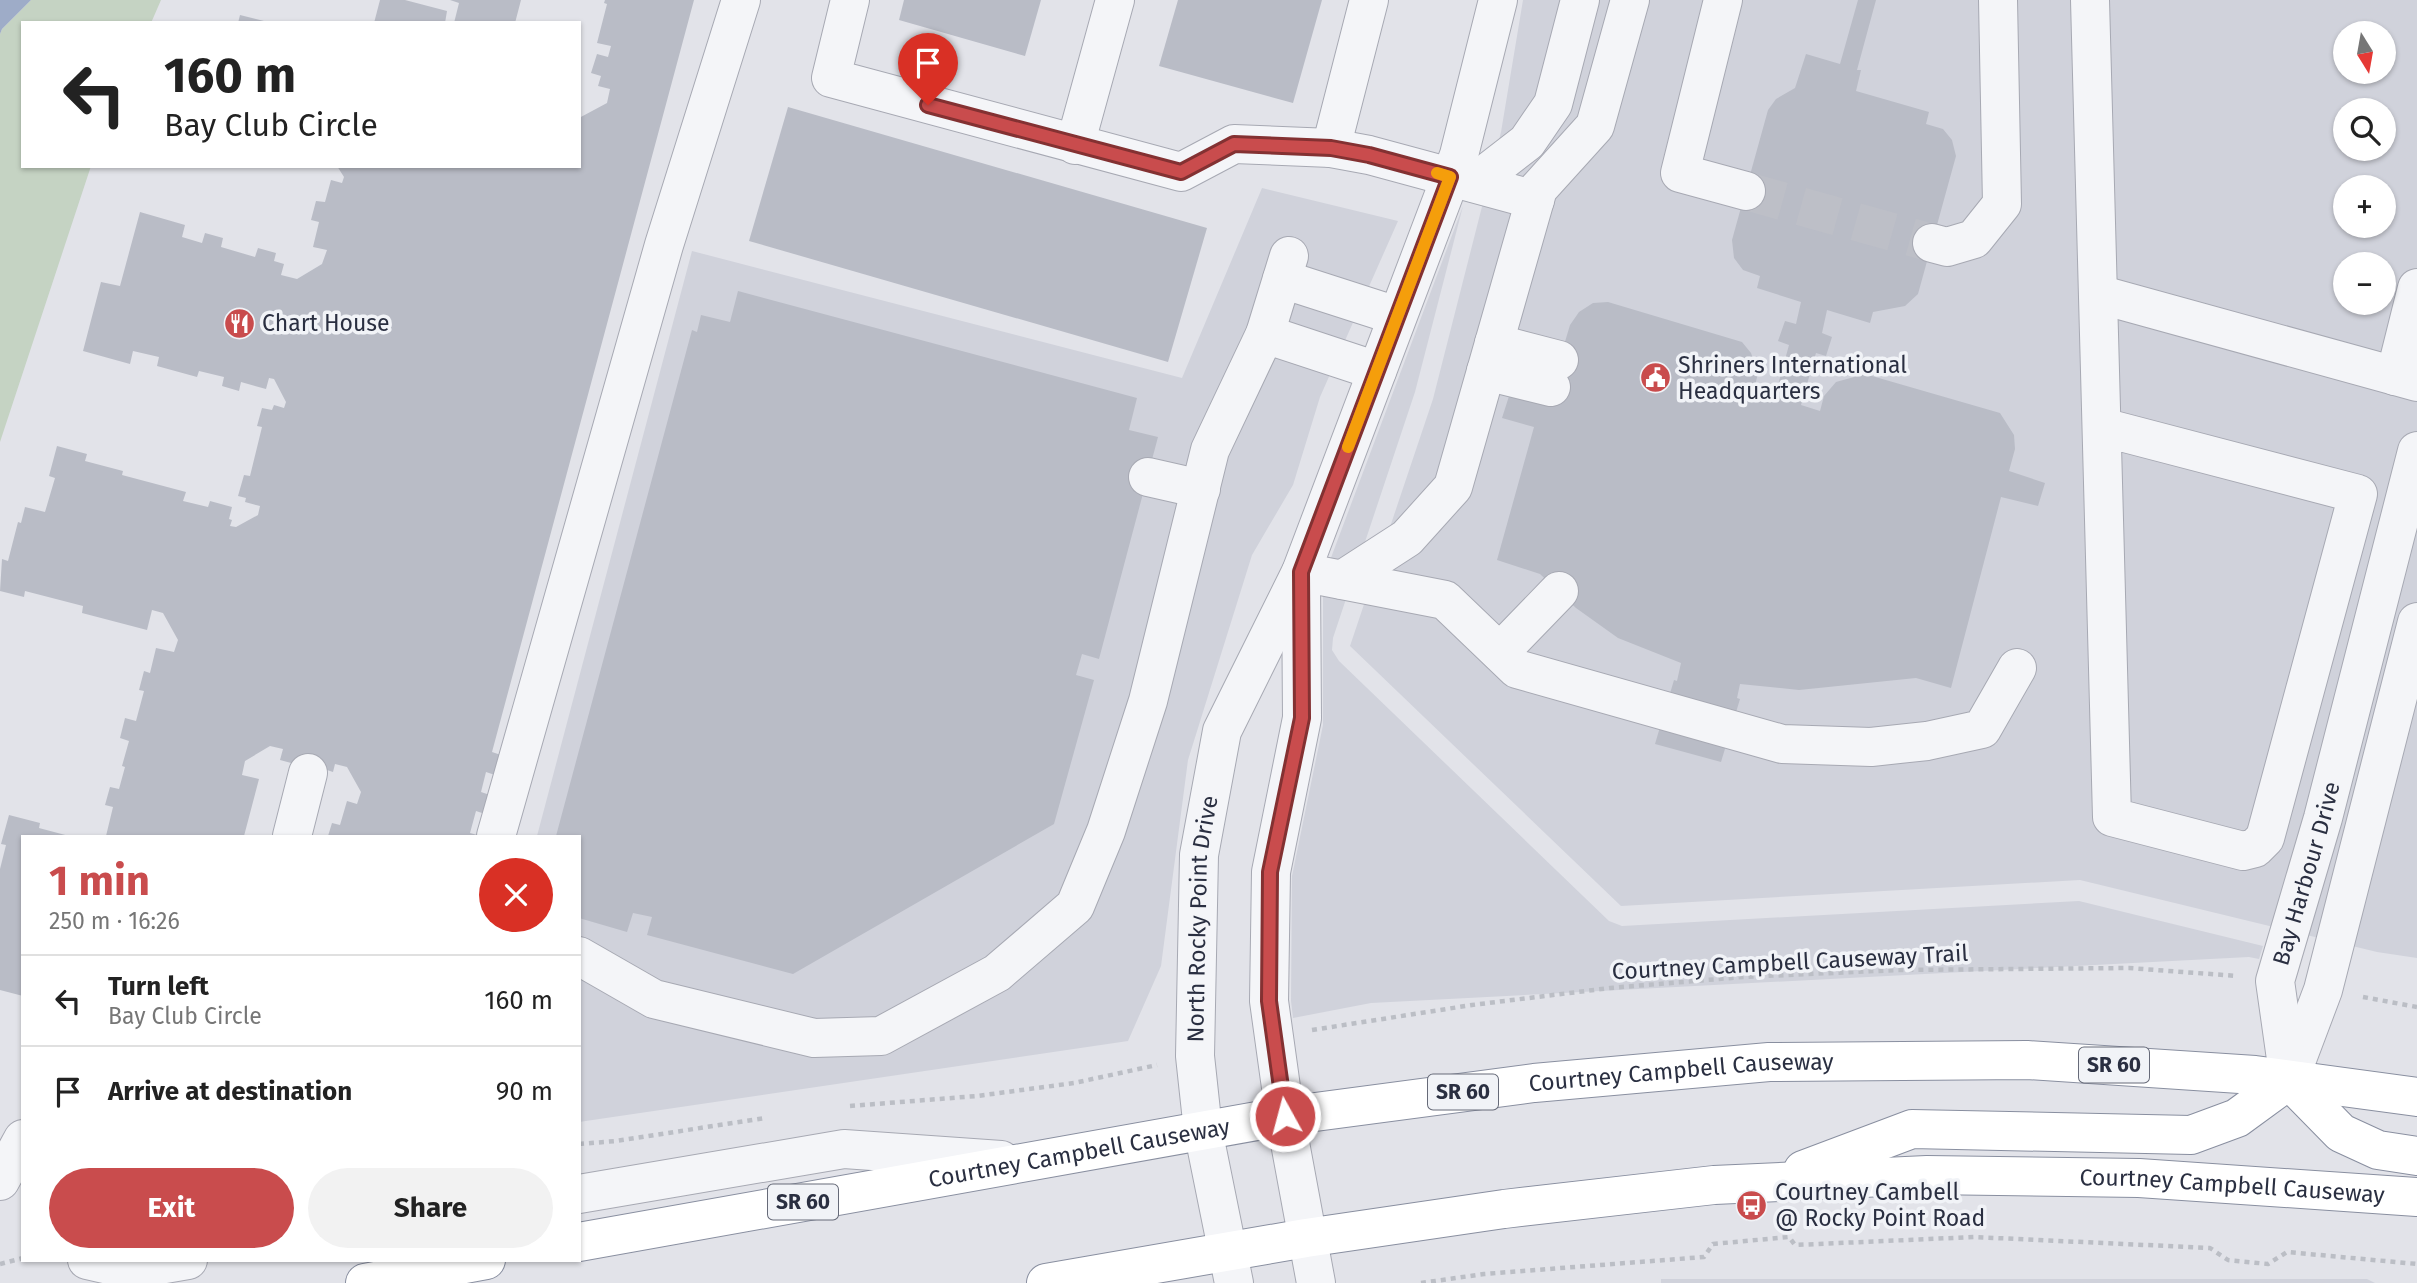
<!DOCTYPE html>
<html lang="en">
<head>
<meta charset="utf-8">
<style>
	body { margin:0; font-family:"Fira Sans",sans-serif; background:#f2f2f2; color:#222; height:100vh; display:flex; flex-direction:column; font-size:26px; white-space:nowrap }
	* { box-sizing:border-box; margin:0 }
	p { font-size:23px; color:#767676 }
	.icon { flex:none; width:38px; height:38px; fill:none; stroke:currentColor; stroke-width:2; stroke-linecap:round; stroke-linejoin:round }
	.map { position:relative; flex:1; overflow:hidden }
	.drawer { position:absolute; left:21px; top:835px; width:560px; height:427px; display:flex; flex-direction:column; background:#fff; border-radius:0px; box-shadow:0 2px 5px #0004 }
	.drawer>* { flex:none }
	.hud { position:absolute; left:21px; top:21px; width:560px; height:147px; border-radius:0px; box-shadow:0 2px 5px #0004; background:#fff; color:#222; overflow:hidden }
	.needle { width:46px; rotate:169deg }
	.fabs { position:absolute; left:2333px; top:21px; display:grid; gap:14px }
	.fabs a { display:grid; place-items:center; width:63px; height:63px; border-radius:50%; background:#fff; box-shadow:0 2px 5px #0004; font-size:35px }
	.pin { position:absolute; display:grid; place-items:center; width:60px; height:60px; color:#fff; margin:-72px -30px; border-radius:50% 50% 50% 0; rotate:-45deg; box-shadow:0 0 7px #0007 }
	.pin .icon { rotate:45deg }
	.me { position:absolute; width:77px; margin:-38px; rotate:353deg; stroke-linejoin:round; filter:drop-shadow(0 0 5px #0008) }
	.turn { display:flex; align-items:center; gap:24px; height:147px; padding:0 28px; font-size:32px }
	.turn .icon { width:91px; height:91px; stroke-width:2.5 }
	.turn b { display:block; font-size:49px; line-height:60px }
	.round { display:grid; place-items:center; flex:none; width:74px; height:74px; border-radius:37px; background:#f2f2f2 }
	.overview { display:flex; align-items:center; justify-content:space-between; height:119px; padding:0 28px }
	h1 { font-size:42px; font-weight:700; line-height:52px; color:#c94c4d }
	.action { display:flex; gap:14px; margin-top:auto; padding:14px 28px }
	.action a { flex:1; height:80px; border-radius:42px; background:#c94c4d; color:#fff; font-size:28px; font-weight:700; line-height:80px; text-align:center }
	.action a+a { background:#f2f2f2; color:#222 }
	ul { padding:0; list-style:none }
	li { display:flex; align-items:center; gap:21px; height:91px; padding:0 28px; border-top:2px solid #e0e0e0 }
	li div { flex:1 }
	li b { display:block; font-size:26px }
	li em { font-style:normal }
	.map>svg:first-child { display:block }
</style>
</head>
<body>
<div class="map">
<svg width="2417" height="1283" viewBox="0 0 2417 1283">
	<rect width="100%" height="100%" fill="#e2e3e9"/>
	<g fill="#d0d2db" fill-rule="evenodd">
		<path d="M1523 0H2417V958L2377 952 2080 880 1621 906 1350 646 1433 399 1501 132ZM2345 33H2384V72H2345ZM2345 110H2384V149H2345ZM2345 187H2384V226H2345ZM2345 264H2384V303H2345Z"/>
		<polygon points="1262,188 1398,221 1320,397 1293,485 1252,555 1188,760 1161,966 1128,1041 579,1122 579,836 537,836 692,251 1182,378"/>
		<polygon points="1463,206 1415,392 1333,638 1332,650 1339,661 1609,921 1622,926 2079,901 2263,946 2259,959 2249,957 1371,1003 1293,1018 1291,1001 1292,876 1323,725 1323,579"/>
		<polygon points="1661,1279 2367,1279 2375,1283 1661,1283"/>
	</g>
	<polygon fill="#c5d3c3" points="31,0 161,0 151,23 23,23 23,166 91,166 0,442 0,34 2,29"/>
	<polygon fill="#9eacc8" points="0,0 31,0 2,29 0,34"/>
	<g fill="#b9bcc6">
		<polygon points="380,0 405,0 447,11 445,23 374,23"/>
		<polygon points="450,0 521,0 515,23 454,23 459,3"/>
		<polygon points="605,0 694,0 492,752 501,755 495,775 486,772 481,792 490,795 485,814 476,811 470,833 481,836 328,836 332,823 340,825 347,801 357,804 361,792 347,767 335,764 333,772 327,770 324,778 306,767 280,760 283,749 270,746 245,761 242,775 259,779 244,836 106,836 113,807 105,805 110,787 119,789 125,767 122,766 129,741 120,738 125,718 136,721 144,691 139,690 144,671 150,673 156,648 174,652 178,640 163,613 152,610 147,630 82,613 83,606 25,591 24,597 0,591 2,559 8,561 18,522 21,523 25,507 45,512 55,478 49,476 57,446 87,454 85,461 123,471 122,475 186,492 183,501 208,507 210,501 232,507 229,519 232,520 230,526 236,527 258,515 260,506 245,502 246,498 238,496 244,475 250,476 262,427 257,426 262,408 272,410 274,405 284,408 286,402 274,379 269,378 266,389 241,382 239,391 222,386 224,377 199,371 197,377 157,366 159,357 133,351 130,364 83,351 101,282 120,286 140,212 185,225 182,237 202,243 205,233 223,238 221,247 255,257 258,248 276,253 274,261 284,264 281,275 297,279 322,264 327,250 313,247 319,222 311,220 316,201 325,202 331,180 342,183 344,177 337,166 579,166 579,118 607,103 610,89 598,86 601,76 591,73 597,54 608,57 611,46 597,43 607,4 604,3"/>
		<polygon points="904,0 1041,0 1025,56 899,20"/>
		<polygon points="1178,0 1322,0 1293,103 1159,66"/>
		<polygon points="1858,0 1876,0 1857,70 1861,70 1856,91 1929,112 1926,124 1943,129 1952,140 1956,156 1918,294 1905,306 1873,312 1870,323 1827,310 1822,333 1832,337 1826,356 1816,353 1801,405 1820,411 1824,396 1836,382 1865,374 2000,413 2014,435 2015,449 2009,471 2045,483 2038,506 2001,497 1951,688 1916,678 1799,690 1740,684 1737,698 1740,699 1721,762 1655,744 1674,680 1677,681 1681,663 1618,638 1576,608 1540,574 1497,560 1534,427 1502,418 1510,393 1547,402 1570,325 1579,312 1593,303 1608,302 1742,342 1751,353 1758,373 1754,390 1775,396 1789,345 1778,341 1785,321 1796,324 1801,302 1757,288 1760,276 1743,270 1734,258 1732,240 1768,110 1776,99 1795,88 1806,54 1840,64"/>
		<polygon points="240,15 268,22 268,23 238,23"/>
		<polygon points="788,107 1207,228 1168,362 749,241"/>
		<polygon points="738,291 1137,398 1129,430 1158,437 1099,659 1082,654 1076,675 1094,680 1054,824 793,974 647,935 652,917 633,913 627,932 579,918 579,873 581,865 579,865 579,836 556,836 692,330 697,332 701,315 730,322"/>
		<polygon points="9,815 40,823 39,828 69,836 23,836 23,996 0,990 0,869 6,845 1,844"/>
	</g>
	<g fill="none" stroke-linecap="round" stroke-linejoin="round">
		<polyline stroke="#bdbfc7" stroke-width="38" stroke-dasharray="38 19" stroke-linecap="butt" points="1746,191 1932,243"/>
		<defs>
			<g id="minor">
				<polyline points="850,0 831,78 1181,172 1234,144 1331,148 1369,155 1535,200"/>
				<polyline points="1723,0 1680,173 1746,191"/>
				<polyline points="2090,0 2112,817 2243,851 2255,848 2265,838 2358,494 2102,427"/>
				<polyline points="1075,145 1115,0"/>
				<polyline points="1331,148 1369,0"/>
				<polyline points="1474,183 1527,142 1553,104 1580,0"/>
				<polyline points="1932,243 1947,247 1974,239 2002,204 1998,0"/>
				<polyline points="1282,279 1397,316"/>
				<polyline points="2098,294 2417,382"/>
				<polyline points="1265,334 1377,371"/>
				<polyline points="1494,343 1559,360"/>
				<polyline points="1486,371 1551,387"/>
				<polyline points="2395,376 2417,288"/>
				<polyline points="1148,477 1201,489"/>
				<polyline points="1301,572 1445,600 1517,669 1782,744 1871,747 1927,741 1982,729 2017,668"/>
				<polyline points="1342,580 1407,538 1453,487 1538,189 1595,126 1630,0"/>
				<polyline points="1301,581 1302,718 1271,872 1269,1001 1285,1116 1316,1283"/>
				<polyline points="1500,652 1559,591"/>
				<polyline points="292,836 308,773"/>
				<polyline points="496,836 664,245 741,0"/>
				<polyline points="579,956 654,999 814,1038 881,1036 997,973 1075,906 1106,831 1148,701 1210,450 1265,334 1289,256"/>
				<polyline points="2291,1075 2323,990 2417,622"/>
				<path id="s1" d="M2289 1080 2275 981 2323 818 2417 451"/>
				<polyline points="0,1181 23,1139"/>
				<polyline points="579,1194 844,1149 1001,1160"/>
				<polyline points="87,1260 131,1270 188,1260"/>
				<path id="s2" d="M1234 1283 1203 1130 1195 1056 1199 855 1222 731 1301 572 1459 155 1498 0"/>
			</g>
			<g id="highway">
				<polyline points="2289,1080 2341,1133 2378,1150 2417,1156"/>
				<polyline points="1803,1170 1912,1129 2191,1135 2237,1118 2289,1080"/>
				<path id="s3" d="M579 1242 1285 1116 1534 1083 1769 1062 2027 1060 2255 1075 2417 1097"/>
				<polyline points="365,1283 486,1260"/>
				<path id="s4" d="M1046 1283 1306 1238 1504 1209 1714 1185 1927 1175 2139 1178 2417 1197"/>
			</g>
		</defs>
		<use href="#minor" stroke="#a7a9b3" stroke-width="40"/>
		<use href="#highway" stroke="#898fa0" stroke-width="40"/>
		<g stroke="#bbbec5" stroke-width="4.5" stroke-dasharray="5 5" stroke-linecap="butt">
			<polyline points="2363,997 2417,1007"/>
			<polyline points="1312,1030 1472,1005 1610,988 1743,977 1898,970 2129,968 2237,976"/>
			<polyline points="850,1106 977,1096 1074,1083 1157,1065"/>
			<polyline points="579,1144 616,1141 765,1118"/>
			<polyline points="0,1264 23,1258"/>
			<polyline points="1421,1283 1484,1274 1704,1257 1713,1244 1789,1237 1795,1245 1974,1237 2210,1248 2228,1260 2268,1264 2287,1252 2417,1264"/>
		</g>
		<use href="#minor" stroke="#f4f5f8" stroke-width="38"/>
		<use href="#highway" stroke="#fff" stroke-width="38"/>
	</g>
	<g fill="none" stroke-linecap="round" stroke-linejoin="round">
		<defs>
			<polyline id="route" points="928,105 1181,172 1234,144 1331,148 1369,155 1450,177 1301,572 1302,718 1270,872 1269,1001 1285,1116"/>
		</defs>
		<use href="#route" stroke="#833132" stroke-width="18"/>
		<use href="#route" stroke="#c94c4d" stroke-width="12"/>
		<polyline stroke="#f59e0b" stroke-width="12" points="1348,447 1450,177 1437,173"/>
	</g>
	<defs>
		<symbol id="restaurant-disc" viewBox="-11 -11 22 22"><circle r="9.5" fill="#c94c4d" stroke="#f1f3f7"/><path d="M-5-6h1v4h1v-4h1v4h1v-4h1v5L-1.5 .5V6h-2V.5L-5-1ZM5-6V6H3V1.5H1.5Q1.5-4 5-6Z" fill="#fff"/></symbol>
		<symbol id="civic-disc" viewBox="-11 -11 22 22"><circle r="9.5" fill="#c94c4d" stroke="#f1f3f7"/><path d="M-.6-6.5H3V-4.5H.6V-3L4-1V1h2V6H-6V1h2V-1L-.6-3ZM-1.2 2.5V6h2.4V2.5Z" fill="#fff"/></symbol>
		<symbol id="bus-disc" viewBox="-11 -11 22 22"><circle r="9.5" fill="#c94c4d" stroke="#f1f3f7"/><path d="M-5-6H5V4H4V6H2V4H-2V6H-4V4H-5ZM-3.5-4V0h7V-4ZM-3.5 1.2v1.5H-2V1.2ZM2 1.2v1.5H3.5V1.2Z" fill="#fff"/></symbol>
	</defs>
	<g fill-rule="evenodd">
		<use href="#restaurant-disc" x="222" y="306" width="35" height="35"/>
		<use href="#civic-disc" x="1638" y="360" width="35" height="35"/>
		<use href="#bus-disc" x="1734" y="1188" width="35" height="35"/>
	</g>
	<g text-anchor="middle" stroke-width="7" stroke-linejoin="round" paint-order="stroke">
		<g fill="#f1f3f7" stroke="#666a78" stroke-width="2">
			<rect x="2079" y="1047.5" width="70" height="35" rx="5"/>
			<rect x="1428" y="1074.5" width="70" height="35" rx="5"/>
			<rect x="768" y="1184.5" width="70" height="35" rx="5"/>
		</g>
		<g font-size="21" font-weight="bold" fill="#2a2f41">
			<text x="2114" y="1072">SR 60</text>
			<text x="1463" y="1099">SR 60</text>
			<text x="803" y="1209">SR 60</text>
		</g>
		<g font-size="23" fill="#2a2f41" stroke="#f1f3f7" text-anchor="start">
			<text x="262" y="331">Chart House</text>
			<text x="1678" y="373">Shriners International<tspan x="1678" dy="26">Headquarters</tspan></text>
			<text x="1775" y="1200">Courtney Cambell<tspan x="1775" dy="26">@ Rocky Point Road</tspan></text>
		</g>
		<g font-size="23" fill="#2a2f41" stroke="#f1f3f7">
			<text dy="8" stroke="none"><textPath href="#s1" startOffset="212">Bay Harbour Drive</textPath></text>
			<text dy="8" stroke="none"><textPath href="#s2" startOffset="368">North Rocky Point Drive</textPath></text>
			<text transform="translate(1790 962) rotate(-3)" y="8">Courtney Campbell Causeway Trail</text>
			<text dy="8" stroke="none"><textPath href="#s3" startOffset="1116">Courtney Campbell Causeway</textPath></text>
			<text dy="8" stroke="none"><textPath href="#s3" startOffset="508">Courtney Campbell Causeway</textPath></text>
			<text dy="8" stroke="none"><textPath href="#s4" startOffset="1194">Courtney Campbell Causeway</textPath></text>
		</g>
	</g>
</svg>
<div class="fabs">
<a><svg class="needle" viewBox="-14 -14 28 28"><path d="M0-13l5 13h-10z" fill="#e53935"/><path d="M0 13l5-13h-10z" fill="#767676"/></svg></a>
<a><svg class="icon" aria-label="search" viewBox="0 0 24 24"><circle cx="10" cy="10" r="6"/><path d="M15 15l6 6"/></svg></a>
<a>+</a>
<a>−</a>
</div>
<div class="pin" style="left:928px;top:105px;background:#d93025"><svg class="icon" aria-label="arrive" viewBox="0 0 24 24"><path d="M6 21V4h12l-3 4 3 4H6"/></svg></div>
<svg class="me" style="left:1285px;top:1116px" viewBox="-20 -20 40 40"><circle r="17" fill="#c94c4d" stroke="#fff" stroke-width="3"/><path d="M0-11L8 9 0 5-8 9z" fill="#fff"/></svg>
<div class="hud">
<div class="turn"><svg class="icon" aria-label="left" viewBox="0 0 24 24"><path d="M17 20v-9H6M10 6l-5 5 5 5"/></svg><div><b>160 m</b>Bay Club Circle</div></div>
</div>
<section class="drawer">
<div class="overview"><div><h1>1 min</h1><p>250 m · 16:26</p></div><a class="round" style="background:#d93025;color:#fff"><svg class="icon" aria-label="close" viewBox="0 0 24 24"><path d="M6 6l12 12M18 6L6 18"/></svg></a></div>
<ul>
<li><svg class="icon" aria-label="left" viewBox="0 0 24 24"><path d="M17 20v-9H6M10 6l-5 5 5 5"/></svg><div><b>Turn left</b><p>Bay Club Circle</p></div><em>160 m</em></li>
<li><svg class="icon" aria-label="arrive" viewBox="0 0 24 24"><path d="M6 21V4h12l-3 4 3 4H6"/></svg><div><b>Arrive at destination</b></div><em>90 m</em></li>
</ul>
<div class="action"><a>Exit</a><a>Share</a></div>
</section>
</div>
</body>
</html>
